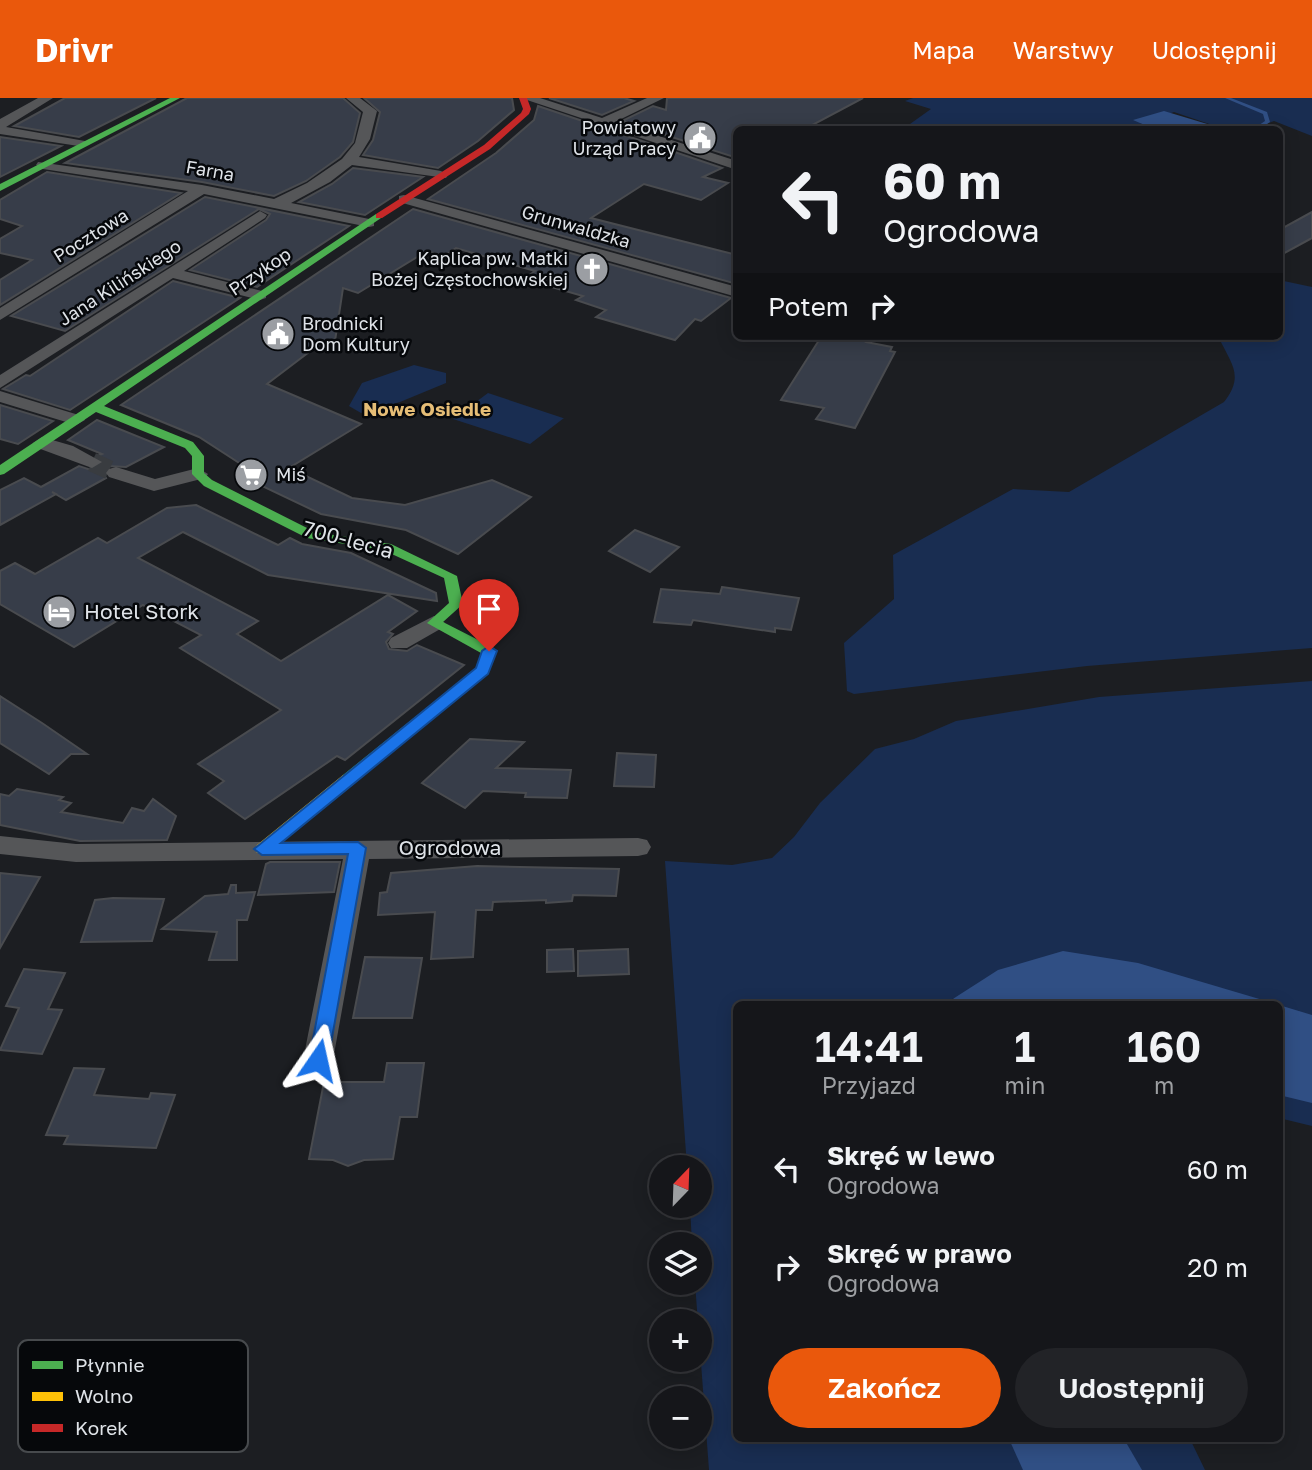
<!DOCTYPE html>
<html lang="pl">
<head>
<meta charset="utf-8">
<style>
	body { margin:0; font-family:"Golos Text",sans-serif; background:#222327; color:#f1f3f6; height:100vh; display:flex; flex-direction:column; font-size:26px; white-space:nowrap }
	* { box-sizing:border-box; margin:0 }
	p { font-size:23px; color:#9d9fa2 }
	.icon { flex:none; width:38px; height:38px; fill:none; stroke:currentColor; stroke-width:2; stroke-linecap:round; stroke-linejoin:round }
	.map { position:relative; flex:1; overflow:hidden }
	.details { position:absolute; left:733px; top:903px; width:550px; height:441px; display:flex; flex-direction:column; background:#15161a; border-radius:10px; box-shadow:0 4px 18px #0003,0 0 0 2px #343539 }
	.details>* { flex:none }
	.hud { position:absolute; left:733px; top:28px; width:550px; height:214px; border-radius:10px; box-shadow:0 4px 18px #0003,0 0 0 2px #343539; background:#15161a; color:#f1f3f6; overflow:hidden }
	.needle { width:46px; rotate:23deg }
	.buttons { position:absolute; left:649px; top:1057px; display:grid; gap:14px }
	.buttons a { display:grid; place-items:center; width:63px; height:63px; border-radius:50%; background:#15161a; box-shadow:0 4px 18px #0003,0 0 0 2px #343539; font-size:35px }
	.pin { position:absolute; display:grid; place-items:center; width:60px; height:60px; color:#fff; margin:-72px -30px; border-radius:50% 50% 50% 0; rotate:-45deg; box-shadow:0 0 7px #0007 }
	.pin .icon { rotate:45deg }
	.me { position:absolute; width:77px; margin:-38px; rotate:11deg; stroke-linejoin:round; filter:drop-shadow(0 0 5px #0008) }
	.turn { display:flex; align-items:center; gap:24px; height:147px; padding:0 35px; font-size:32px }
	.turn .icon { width:91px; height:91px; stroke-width:2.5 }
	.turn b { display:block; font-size:49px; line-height:60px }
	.then { display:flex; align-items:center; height:66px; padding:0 35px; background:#0003; gap:14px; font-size:26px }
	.eta { display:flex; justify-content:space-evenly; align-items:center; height:119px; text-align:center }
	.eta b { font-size:42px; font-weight:600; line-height:49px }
	.action { display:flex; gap:14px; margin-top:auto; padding:14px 35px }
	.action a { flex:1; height:80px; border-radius:42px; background:#ea580c; color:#fff; font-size:28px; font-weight:600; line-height:80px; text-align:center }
	.action a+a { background:#222327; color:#f1f3f6 }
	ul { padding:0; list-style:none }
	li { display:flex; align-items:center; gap:21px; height:98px; padding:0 35px }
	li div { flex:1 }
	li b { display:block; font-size:26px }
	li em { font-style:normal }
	header { display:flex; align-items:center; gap:42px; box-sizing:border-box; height:98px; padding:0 35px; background:#ea580c; color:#fff }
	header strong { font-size:33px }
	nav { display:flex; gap:38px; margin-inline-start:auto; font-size:24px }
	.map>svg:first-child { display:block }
</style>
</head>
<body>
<header>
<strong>Drivr</strong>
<nav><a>Mapa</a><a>Warstwy</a><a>Udostępnij</a></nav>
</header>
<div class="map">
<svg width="1312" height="1372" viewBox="0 0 1312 1372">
	<rect width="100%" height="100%" fill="#1c1e22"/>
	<g fill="#192d51">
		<polygon points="913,0 1312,0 1312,38 1274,23 1253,31 1224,31 1174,14 1140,26 1154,31 930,31 910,26 931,11 905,3"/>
		<path d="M1279 182 1312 189V550L1087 568 854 596 847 593 844 545 894 501 893 457 1013 391 1069 394 1224 304C1245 277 1231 266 1218 238H1279Z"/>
		<polygon points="414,267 446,275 446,285 400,304 361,315 349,308 362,285"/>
		<polygon points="488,295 563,320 564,320 530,346 453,321"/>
		<polygon points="1312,583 1312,1028 1279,1020 1279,906 951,906 954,900 945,906 737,906 737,1340 1190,1341 1205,1372 709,1372 695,1185 700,1185 700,1146 692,1146 690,1108 700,1108 700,1069 687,1069 665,763 732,767 772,760 794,739 820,705 875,651 914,641 956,623 1099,599"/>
	</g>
	<g fill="#304f84">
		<polygon points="1164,13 1224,31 1154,31 1133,22"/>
		<polygon points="1063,853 1138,865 1276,906 945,906 998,872"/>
		<polygon points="1279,907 1312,917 1312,1005 1279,997"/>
		<polygon points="1009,1341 1124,1341 1142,1372 1023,1372"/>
	</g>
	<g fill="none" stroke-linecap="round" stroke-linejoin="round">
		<polygon fill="#304f84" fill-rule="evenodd" points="1225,0 1231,0 1267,14 1270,24 1258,32 1252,32 1265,23 1263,16"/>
	</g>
	<g fill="#373d49" stroke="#494b4f" stroke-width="2">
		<polygon points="65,0 156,0 79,39 14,28"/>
		<polygon points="187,0 343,0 360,15 353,44 340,59 306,83 274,98 202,84 65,65"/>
		<polygon points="364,0 512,0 514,12 478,43 438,70 363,57 373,42 380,14"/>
		<polygon points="549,0 624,0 634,3 602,17"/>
		<polygon points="667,0 863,0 803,32 737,32 737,60 622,23 653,8 666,12"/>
		<polygon points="538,8 722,70 703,79 728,85 701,102 644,86 591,120 737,157 737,186 428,101 496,55 534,22"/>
		<polygon points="0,39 61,48 0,79"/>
		<polygon points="353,70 423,79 365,117 299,104 332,86"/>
		<polygon points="47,74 181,95 0,207 0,182 32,162 0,155 0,141 22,128 0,121 0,102"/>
		<polygon points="205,99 349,128 257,189 190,172 266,122 270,116 259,111 65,233 11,218"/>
		<polygon points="413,111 731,200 701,223 695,221 675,242 596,219 606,212 576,202 583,198 524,181 535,173 456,150 444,158 427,153 358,195 343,190 335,243 321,245 267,286 361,326 289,370 352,400 405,407 492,382 531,399 458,456 406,432 321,416 239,377 250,372 199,339 121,307"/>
		<polygon points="1312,114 1312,140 1279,158 1279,132"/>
		<polygon points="173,183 240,200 70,312 3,291 26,277 30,278"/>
		<polygon points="841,238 870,238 866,244 892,249 890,253 895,254 855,330 816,321 824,310 781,302 821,239 838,242"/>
		<polygon points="0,307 53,323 18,346 0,341"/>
		<polygon points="97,322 164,349 126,369 108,368 103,375 106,380 66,402 52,394 56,396 0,427 0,392 24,380 41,389 79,368 91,372 103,366 104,363 97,358 102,356 68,342"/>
		<polygon points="196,407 278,447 290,440 302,446 351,455 436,495 437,503 268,477 183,434 138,460 258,523 237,536 281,563 388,497 417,513 388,534 393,536 386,544 389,551 407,553 417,547 464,567 345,662 337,658 245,721 208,695 224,683 198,666 281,612 180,550 201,537 143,507 74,549 0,506 0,473 15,465 35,476 98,440 107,445 167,410"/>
		<polygon points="635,432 679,449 650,474 609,453"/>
		<polygon points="722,489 799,500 791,532 775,530 775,534 693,522 691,527 654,524 661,491 720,496"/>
		<polygon points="0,598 42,625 87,656 71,656 49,676 0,645"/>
		<polygon points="470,641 524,644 496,670 571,672 567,700 525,699 526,695 483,693 465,710 422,685"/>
		<polygon points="617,655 656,657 654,689 614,688"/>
		<polygon points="17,691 63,699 59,702 71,705 61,714 123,725 132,710 144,713 153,701 176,718 167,742 80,743 0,727 0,696 9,698"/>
		<polygon points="270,764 340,764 334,794 258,797 266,766"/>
		<polygon points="477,768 619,771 616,798 573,797 572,803 546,805 546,802 493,804 492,812 476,812 473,859 431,861 435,814 378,817 380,795 387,794 391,775"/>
		<polygon points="0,775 40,779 0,850"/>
		<polygon points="231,787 236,787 236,795 255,794 247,822 237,822 237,862 209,862 217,834 162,831 205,798 228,796"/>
		<polygon points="113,800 164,801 152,843 81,844 95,802"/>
		<polygon points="573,851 574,873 547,874 547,852"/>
		<polygon points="628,851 629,876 578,878 578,853"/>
		<polygon points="365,859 422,860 412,920 353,920"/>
		<polygon points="24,871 65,875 48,911 62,912 42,956 0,952 19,910 6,908"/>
		<polygon points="387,965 424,965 417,1019 400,1019 393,1061 364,1062 348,1068 333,1062 309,1061 324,984 384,984"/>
		<polygon points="74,970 104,971 94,997 149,1001 151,995 175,997 156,1050 64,1046 68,1038 46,1037"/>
	</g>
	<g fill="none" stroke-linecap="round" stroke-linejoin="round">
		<polyline stroke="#393c40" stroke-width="19" stroke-dasharray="19 10" stroke-linecap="butt" points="92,364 116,375"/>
		<g fill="#555658" fill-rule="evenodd">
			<polygon points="38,0 53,0 6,29 85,43 85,49 0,36 0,21"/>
			<polygon points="346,0 360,0 377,13 370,41 359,59 441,73 448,77 446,80 352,67 330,84 291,105 374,122 374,128 369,129 204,96 0,222 0,210 188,93 43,71 36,67 38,64 202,87 274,101 307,85 342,61 355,45 363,14"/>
			<polygon points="521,0 540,0 602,20 647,0 664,0 615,24 737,63 737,72"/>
			<polygon points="404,97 737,189 737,199 399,104 399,98"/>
			<polygon points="260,113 267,117 265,120 184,173 266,194 266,200 260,202 173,180 0,290 0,277"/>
			<polygon points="0,293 82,318 85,322 76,327 0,304"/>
			<polygon points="42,339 73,348 102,364 92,370 35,349 33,345"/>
			<polygon points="116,369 155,381 198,370 208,376 205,380 154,393 109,379 106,375 109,371"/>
			<polygon points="434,518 445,525 442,530 407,550 391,550 388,545 391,540"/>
			<polygon points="0,738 76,746 638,740 647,742 651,749 647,756 638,758 369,761 333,962 328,971 318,974 308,971 303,962 343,761 76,764 0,756"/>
		</g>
		<g fill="#4caf50" fill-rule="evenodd">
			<polygon points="170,0 180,0 0,93 0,86"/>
			<polygon points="376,116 384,118 104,308 193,344 204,358 204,375 212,382 315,434 391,446 457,478 463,506 443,524 494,550 496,553 489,572 355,685 349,686 341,681 343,677 476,570 481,555 427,525 449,505 444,480 383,452 307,440 204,388 192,376 192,358 185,350 96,314 4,376 0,377 0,367"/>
		</g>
		<polygon fill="#ffc107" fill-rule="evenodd" points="349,676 357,681 355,685 269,755 257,755 255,751 257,747 343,677"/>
		<polygon fill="#c62828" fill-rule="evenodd" points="519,0 527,0 531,11 529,16 490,51 382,120 376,120 376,116 484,47 521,15 523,11"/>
	</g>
	<polygon fill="#1a73e8" stroke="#114b97" stroke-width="2" points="489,548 497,553 488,576 281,745 358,744 366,750 328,962 325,967 311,967 309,962 348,756 262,757 254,751 476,570 482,553"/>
	<defs>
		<symbol id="civic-disc" viewBox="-11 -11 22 22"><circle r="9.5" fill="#9b9ea3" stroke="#06080b"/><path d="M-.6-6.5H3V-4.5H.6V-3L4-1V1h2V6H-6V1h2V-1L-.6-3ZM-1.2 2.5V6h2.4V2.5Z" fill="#fff"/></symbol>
		<symbol id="church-disc" viewBox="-11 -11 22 22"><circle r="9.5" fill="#9b9ea3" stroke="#06080b"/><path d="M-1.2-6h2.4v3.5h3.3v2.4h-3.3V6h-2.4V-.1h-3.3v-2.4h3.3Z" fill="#fff"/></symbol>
		<symbol id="supermarket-disc" viewBox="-11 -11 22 22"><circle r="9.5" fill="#9b9ea3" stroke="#06080b"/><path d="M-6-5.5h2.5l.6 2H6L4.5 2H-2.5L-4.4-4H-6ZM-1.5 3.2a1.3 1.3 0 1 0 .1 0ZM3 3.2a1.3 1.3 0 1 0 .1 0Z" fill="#fff"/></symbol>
		<symbol id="hotel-disc" viewBox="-11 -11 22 22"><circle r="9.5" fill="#9b9ea3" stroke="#06080b"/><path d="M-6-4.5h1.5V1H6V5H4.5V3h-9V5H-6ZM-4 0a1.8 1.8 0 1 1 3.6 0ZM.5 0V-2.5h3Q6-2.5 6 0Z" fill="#fff"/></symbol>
	</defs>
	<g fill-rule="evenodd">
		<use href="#civic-disc" x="681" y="21" width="38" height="38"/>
		<use href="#church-disc" x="573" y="152" width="38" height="38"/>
		<use href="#civic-disc" x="259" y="217" width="38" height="38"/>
		<use href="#supermarket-disc" x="232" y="358" width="38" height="38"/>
		<use href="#hotel-disc" x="40" y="495" width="38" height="38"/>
	</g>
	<g text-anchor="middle" stroke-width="5" stroke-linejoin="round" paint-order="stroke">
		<g font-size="18" fill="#dfe3e8" stroke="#06080b" text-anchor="end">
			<text x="676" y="36">Powiatowy<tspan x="676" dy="21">Urząd Pracy</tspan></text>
			<text x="568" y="167">Kaplica pw. Matki<tspan x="568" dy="21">Bożej Częstochowskiej</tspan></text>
			<text x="302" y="232" text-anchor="start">Brodnicki<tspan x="302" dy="21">Dom Kultury</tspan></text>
			<text x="276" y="383" text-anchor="start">Miś</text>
		</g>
		<g font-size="18" fill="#dfe3e8" stroke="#06080b">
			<text transform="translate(210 73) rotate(10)" y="6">Farna</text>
			<text transform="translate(576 129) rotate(16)" y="6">Grunwaldzka</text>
			<text transform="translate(91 138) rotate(-32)" y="6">Pocztowa</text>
			<text transform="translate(260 174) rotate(-34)" y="6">Przykop</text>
			<text transform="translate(120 185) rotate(-33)" y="6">Jana Kilińskiego</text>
		</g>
		<g font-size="19" font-weight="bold" fill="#e5bd76" stroke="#06080b">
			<text x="427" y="318">Nowe Osiedle</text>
		</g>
		<g font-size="21" fill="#dfe3e8" stroke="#06080b">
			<text transform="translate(348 442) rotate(15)" y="7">700-lecia</text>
			<text x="450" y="757">Ogrodowa</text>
		</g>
		<g font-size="21" fill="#dfe3e8" stroke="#06080b" text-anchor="start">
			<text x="84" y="521">Hotel Stork</text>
		</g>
	</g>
	<rect x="18" y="1242" width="230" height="112" rx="10" fill="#06080b" stroke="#474a4d" stroke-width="2"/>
	<rect x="32" y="1263" width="31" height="8" fill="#4caf50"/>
	<rect x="32" y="1294" width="31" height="9" fill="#ffc107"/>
	<rect x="32" y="1326" width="31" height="8" fill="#c62828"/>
	<g font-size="19" fill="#dfe3e8">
		<text x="75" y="1274">Płynnie</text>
		<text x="75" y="1305">Wolno</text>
		<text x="75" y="1337">Korek</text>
	</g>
</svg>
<div class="buttons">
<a><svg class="needle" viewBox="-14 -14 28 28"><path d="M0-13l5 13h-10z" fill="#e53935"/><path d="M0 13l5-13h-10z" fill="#9d9fa2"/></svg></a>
<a><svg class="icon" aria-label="layers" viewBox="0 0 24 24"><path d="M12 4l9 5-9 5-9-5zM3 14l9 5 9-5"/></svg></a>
<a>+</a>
<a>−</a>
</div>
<div class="pin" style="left:489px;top:553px;background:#d93025"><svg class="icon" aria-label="arrive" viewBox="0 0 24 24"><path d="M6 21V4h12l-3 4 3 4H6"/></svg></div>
<svg class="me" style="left:318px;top:962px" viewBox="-20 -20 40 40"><path d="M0-17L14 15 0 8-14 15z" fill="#1a73e8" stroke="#fff" stroke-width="4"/></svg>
<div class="hud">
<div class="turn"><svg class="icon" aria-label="left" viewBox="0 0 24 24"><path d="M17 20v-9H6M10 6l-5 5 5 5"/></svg><div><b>60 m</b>Ogrodowa</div></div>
<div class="then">Potem<svg class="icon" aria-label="right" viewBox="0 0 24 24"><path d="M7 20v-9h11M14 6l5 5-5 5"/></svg></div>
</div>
<section class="details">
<div class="eta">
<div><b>14:41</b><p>Przyjazd</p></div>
<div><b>1</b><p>min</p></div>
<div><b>160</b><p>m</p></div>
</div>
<ul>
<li><svg class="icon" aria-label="left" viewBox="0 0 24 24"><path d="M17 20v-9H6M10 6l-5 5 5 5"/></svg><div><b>Skręć w lewo</b><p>Ogrodowa</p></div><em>60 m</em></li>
<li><svg class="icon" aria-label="right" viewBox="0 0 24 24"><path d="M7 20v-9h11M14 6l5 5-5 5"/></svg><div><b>Skręć w prawo</b><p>Ogrodowa</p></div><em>20 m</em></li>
</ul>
<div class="action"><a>Zakończ</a><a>Udostępnij</a></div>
</section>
</div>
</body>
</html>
